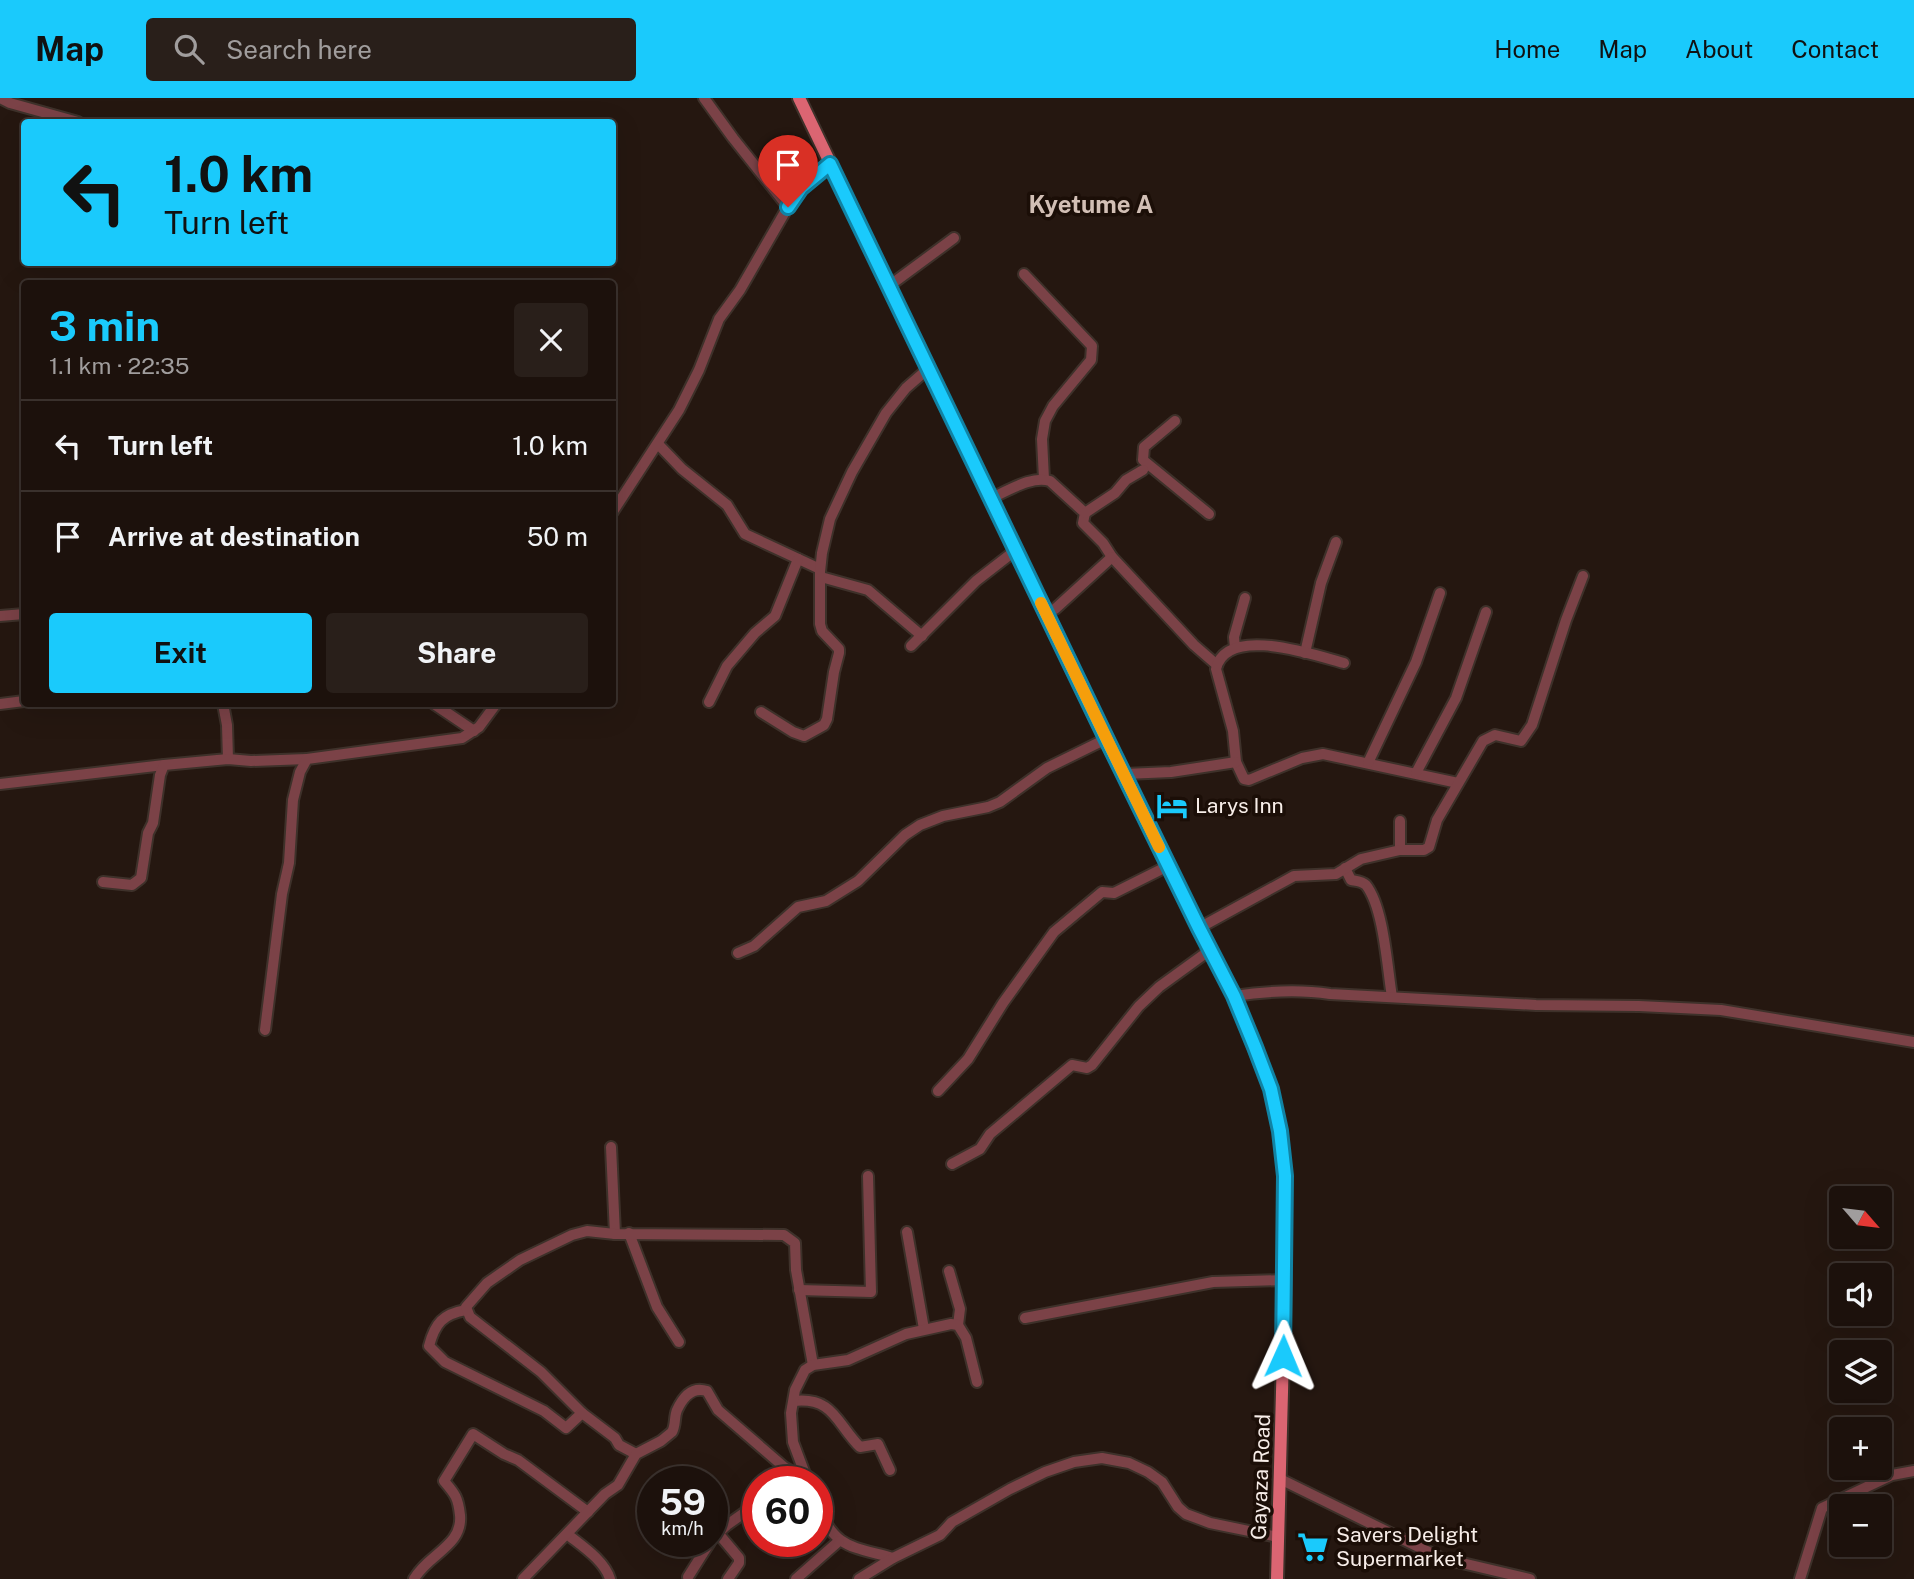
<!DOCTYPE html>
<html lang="en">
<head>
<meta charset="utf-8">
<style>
	body { margin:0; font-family:"Public Sans",sans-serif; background:#291f1a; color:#f1f3f6; height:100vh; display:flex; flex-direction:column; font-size:26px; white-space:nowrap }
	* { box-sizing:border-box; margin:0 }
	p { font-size:23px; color:#a09d9d }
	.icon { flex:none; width:38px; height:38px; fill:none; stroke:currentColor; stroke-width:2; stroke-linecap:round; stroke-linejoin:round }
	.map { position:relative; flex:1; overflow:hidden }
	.panel { position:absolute; left:21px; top:182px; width:595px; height:427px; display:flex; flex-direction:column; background:#1c110c; border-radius:7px; box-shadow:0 7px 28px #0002,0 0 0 2px #3a312d }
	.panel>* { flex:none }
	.guide { position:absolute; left:21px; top:21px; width:595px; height:147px; border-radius:7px; box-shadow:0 7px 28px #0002,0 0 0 2px #3a312d; background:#1acafc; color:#111; overflow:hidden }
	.needle { width:46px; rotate:118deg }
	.fabs { position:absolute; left:1829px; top:1088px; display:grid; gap:14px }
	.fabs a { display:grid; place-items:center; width:63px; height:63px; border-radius:7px; background:#1c110c; box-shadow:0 7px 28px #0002,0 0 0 2px #3a312d; font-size:35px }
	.speed { position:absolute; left:637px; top:1368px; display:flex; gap:14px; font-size:35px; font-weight:700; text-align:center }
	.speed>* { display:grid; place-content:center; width:91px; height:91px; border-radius:50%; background:#1c110c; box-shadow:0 7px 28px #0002,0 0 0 2px #3a312d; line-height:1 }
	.speed small { font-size:18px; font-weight:400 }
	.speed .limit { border:10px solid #d22; background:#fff; color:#111 }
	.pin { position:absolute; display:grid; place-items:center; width:60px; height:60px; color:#fff; margin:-72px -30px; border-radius:50% 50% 50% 0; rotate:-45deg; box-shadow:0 0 7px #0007 }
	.pin .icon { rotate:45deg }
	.me { position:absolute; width:77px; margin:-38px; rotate:1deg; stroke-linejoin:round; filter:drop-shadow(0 0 5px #0008) }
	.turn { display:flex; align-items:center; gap:24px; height:147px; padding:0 28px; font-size:32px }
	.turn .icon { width:91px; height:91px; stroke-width:2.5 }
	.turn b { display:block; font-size:49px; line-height:60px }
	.round { display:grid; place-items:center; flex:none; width:74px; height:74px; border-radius:7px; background:#291f1a }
	.overview { display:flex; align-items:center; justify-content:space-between; height:119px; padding:0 28px }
	h1 { font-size:42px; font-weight:700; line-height:52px; color:#1acafc }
	.button { display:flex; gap:14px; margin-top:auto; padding:14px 28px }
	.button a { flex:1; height:80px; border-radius:7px; background:#1acafc; color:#111; font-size:28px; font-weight:700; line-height:80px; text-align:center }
	.button a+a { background:#291f1a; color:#f1f3f6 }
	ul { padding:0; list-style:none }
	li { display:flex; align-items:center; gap:21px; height:91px; padding:0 28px; border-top:2px solid #3a312d }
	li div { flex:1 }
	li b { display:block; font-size:26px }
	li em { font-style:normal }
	header { display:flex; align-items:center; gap:42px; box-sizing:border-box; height:98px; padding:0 35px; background:#1acafc; color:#111 }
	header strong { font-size:33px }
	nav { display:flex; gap:38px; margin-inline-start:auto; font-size:24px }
	.search { width:490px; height:63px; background:#291f1a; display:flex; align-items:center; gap:18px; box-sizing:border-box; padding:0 24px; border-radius:7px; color:#a09d9d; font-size:26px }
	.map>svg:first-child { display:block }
</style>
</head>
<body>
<header>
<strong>Map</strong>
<div class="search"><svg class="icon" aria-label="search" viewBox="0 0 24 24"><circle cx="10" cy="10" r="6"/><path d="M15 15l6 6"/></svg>Search here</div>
<nav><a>Home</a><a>Map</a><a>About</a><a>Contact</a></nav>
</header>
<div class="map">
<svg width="1914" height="1481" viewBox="0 0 1914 1481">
	<rect width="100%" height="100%" fill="#251710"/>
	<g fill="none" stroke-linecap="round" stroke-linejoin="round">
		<defs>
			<g id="minor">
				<polyline points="0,0 10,5 78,24"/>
				<polyline points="704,0 733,40 788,109"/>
				<polyline points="1024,176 1092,248 1091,262 1053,308 1045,323 1042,341 1044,381"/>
				<polyline points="889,188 954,140"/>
				<polyline points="1175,323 1144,349 1143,362 1209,416"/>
				<polyline points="658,346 682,371 727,407 745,436 820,471"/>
				<path d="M991 400C1008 393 1032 377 1050 383L1085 415 1083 425 1103 445 1112 459 1194 547 1217 567"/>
				<polyline points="612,415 679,312 699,272 719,221 740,192 793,100 809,82 830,66"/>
				<polyline points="1085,415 1115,395 1126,382 1143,372"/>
				<polyline points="821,479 868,492 922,538"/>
				<polyline points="1055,511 1112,459"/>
				<polyline points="0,518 24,516"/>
				<polyline points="911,548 976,483 1016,452"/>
				<polyline points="1235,550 1234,539 1245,500"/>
				<polyline points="1305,555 1321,485 1336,444"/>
				<path d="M1344 565C1314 557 1226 526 1216 571L1233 633 1236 664 1244 681 1249 682 1302 660 1323 656 1458 685"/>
				<polyline points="709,604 727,568 755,535 775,518 798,461"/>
				<polyline points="0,606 24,603"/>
				<polyline points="223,606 227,627 228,661"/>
				<polyline points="434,606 474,633"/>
				<polyline points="761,614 793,634 804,638 824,627 827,621 834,574 839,555 839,551 822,533 820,526 820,474 822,455 830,421 852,374 886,315 906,290 929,270"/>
				<polyline points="1368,665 1416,564 1440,495"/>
				<polyline points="1416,675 1456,600 1486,514"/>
				<polyline points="1125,676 1171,674 1236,664"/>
				<polyline points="0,686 164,667"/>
				<polyline points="1400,752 1400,723"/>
				<path d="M1345 770 1351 782C1357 783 1362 783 1366 787 1384 810 1387 869 1392 899"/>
				<polyline points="103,784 132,787 141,780 148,735 153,725 160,677 164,667 228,661 251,663 307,661"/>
				<polyline points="1199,830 1294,778 1336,776 1361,761 1400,752 1424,752 1429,749 1437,722 1483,643 1495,637 1521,643 1532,627 1566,522 1583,478"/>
				<polyline points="738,855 754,848 798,809 826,803 858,783 905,737 920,727 943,718 988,709 1000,704 1047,670 1106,641"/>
				<path d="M1234 898C1267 893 1297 891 1330 896L1536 907 1639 908 1721 912 1914 944"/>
				<polyline points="265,932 282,796 289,765 293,702 300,674 307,661 462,640 479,629 496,606"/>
				<polyline points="938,993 968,961 1003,905 1054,834 1102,794 1114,795 1168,768"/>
				<polyline points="611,1049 615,1136"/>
				<polyline points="952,1066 980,1051 990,1036 1072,967 1087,970 1092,967 1139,908 1159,889 1210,852"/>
				<polyline points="907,1134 924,1231"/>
				<polyline points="629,1135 657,1209 679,1244"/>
				<polyline points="949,1173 960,1211 958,1227"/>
				<polyline points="799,1192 871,1194 868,1078"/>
				<path d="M466 1212C443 1216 435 1225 429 1248L445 1264 544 1313 566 1330 582 1315"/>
				<polyline points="1025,1220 1213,1184 1285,1182"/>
				<path d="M794 1303C834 1299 836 1325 860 1349L878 1346 890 1372"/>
				<polyline points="636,1356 619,1347 615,1340 582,1315 541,1274 470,1219 466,1209 487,1185 520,1162 572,1137 587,1133 615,1136 784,1137 795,1145 796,1172 813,1267"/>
				<polyline points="1280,1381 1441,1460 1530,1481"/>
				<polyline points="808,1384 793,1344 791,1315 795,1292 805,1272 813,1267 848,1262 906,1236 951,1226 958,1227 966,1240 977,1284"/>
				<path d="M817 1407C835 1451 851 1448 893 1460"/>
				<polyline points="718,1435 739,1460 739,1465 728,1481"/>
				<path d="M567 1436C582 1448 604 1462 610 1481"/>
				<polyline points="712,1441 727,1427 758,1405"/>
				<polyline points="688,1479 710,1444"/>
				<path d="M414 1481C428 1456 463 1448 460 1417 458 1399 455 1396 444 1383L473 1336 504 1356 518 1362 588 1414"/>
				<path d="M523 1481 605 1396 618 1387 636 1356 661 1343 672 1334C676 1327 674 1319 677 1312 683 1299 692 1288 707 1293L718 1312 784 1369 808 1383"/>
				<polyline points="796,1481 839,1443"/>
				<polyline points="859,1481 893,1460 940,1437 952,1424 1010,1391 1045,1374 1074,1364 1102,1360 1129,1365 1148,1374 1162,1384 1178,1409 1186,1416 1210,1425 1278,1439"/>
				<polyline points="1800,1481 1822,1410 1892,1377 1914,1373"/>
			</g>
			<polyline id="major" points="799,0 1106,641 1199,830 1234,898 1271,991 1280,1033 1285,1078 1285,1182 1277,1481"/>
		</defs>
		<use href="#minor" stroke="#3e312a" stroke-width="14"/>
		<use href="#major" stroke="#3e312a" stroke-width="16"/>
		<use href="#minor" stroke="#7b4247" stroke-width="10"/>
		<use href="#major" stroke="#db6572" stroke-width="12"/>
	</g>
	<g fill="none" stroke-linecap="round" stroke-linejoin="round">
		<defs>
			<polyline id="route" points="788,109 801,90 830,66 1106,640 1199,830 1234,898 1255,949 1271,991 1280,1033 1285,1078 1283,1258"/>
		</defs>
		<use href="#route" stroke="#1183a4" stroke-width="18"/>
		<use href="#route" stroke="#1acafc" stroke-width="12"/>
		<polyline stroke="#f59e0b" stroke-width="12" points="1041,505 1159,749"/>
	</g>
	<defs>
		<symbol id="hotel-bare" viewBox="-9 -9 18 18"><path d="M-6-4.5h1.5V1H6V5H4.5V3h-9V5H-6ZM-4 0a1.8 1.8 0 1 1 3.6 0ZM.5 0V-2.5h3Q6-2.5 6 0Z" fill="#1acafc" stroke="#1b0e07" stroke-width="2.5" paint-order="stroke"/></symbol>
		<symbol id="supermarket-bare" viewBox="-9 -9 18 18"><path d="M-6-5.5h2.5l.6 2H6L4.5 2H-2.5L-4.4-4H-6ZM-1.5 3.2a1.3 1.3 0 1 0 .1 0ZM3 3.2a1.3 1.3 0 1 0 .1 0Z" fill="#1acafc" stroke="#1b0e07" stroke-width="2.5" paint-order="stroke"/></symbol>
	</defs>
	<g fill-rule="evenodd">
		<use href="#hotel-bare" x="1150" y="686" width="44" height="44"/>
		<use href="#supermarket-bare" x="1291" y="1427" width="44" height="44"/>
	</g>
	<g text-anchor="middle" stroke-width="7" stroke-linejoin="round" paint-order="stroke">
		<g font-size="21" fill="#f7ede8" stroke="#1b0e07" text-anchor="start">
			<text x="1195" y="715">Larys Inn</text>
			<text x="1336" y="1444">Savers Delight<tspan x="1336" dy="24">Supermarket</tspan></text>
		</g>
		<g font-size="21" fill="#f7ede8" stroke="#1b0e07">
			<text transform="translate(1261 1379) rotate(-88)" y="7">Gayaza Road</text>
		</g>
		<g font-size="24" font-weight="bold" fill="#d2bfb5" stroke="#1b0e07">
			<text x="1091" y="115">Kyetume A</text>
		</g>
	</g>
</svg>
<div class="fabs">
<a><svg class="needle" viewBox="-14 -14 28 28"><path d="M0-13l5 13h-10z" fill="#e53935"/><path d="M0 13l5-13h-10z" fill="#a09d9d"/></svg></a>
<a><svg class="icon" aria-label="sound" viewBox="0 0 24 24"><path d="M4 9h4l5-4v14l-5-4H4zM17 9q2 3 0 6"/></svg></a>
<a><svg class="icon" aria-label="layers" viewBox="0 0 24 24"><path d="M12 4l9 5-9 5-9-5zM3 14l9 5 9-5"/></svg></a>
<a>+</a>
<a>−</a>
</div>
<div class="speed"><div>59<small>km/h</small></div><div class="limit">60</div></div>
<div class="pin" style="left:788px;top:109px;background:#d93025"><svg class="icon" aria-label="arrive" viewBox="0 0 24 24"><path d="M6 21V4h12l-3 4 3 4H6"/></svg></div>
<svg class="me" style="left:1283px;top:1258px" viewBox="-20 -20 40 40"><path d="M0-17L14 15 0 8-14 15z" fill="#1acafc" stroke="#fff" stroke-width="4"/></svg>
<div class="guide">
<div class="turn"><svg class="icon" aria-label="left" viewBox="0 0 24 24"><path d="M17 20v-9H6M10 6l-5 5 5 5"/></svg><div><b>1.0 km</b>Turn left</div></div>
</div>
<section class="panel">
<div class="overview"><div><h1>3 min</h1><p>1.1 km · 22:35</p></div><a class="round"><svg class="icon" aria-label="close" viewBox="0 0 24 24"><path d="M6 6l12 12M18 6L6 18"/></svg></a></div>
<ul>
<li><svg class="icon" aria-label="left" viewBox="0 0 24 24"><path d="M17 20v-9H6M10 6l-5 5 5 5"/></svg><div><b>Turn left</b></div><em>1.0 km</em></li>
<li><svg class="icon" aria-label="arrive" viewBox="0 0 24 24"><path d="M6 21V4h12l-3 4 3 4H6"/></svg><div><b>Arrive at destination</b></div><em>50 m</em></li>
</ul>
<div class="button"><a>Exit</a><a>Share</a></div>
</section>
</div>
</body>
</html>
